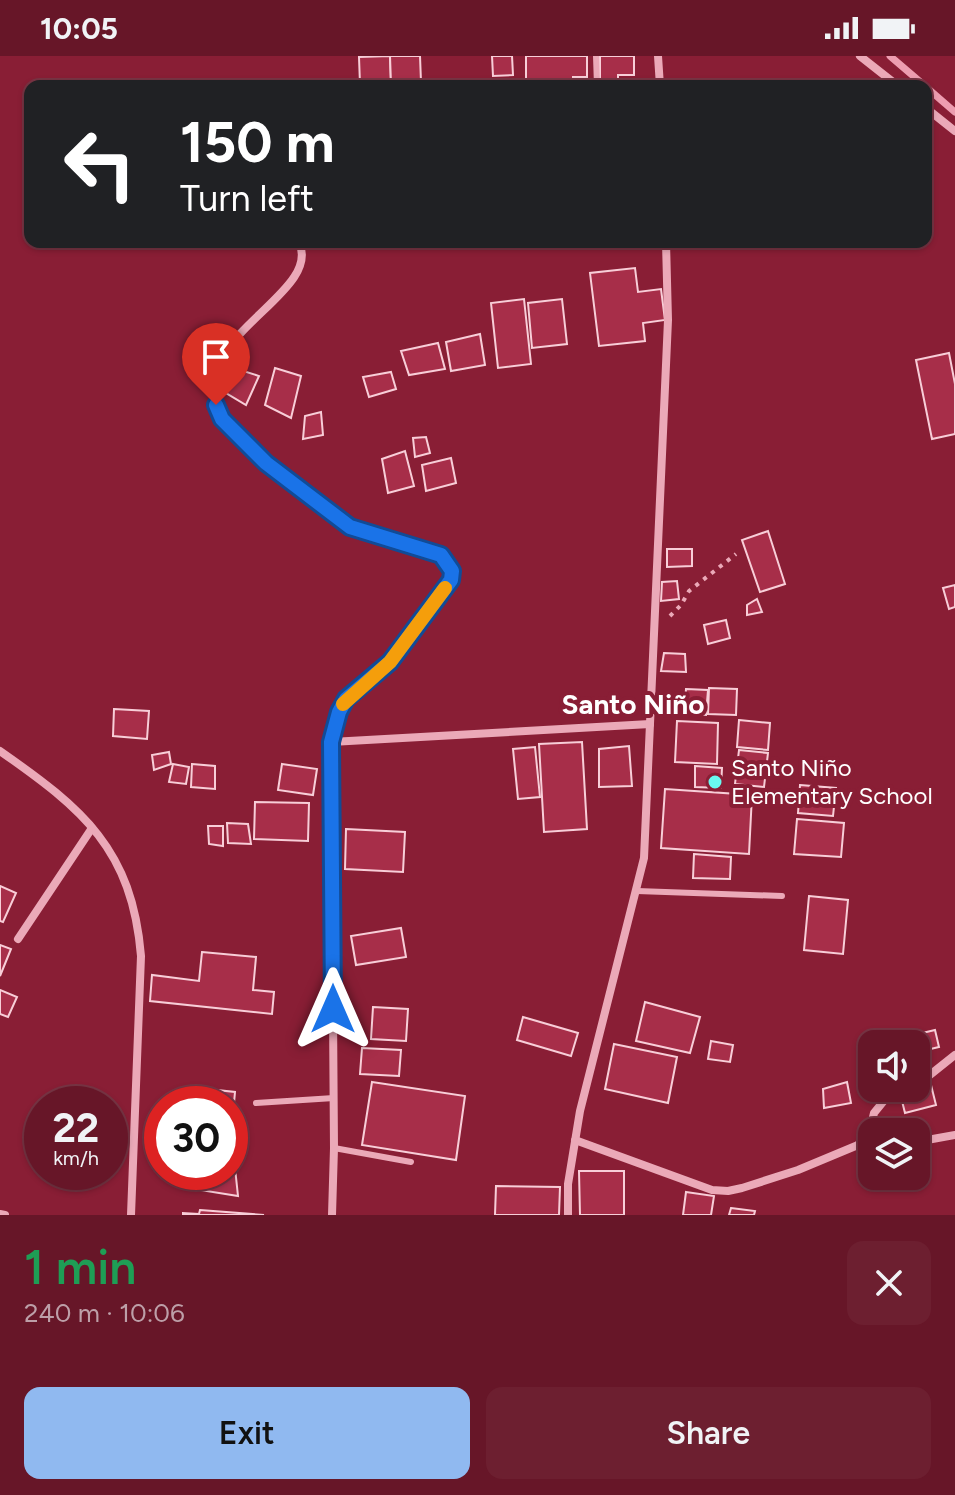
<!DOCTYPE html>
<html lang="en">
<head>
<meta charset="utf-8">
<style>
	body { margin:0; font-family:Figtree,sans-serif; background:#6d1f30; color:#f1f3f6; height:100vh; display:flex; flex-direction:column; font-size:30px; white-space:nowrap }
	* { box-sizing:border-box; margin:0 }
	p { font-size:26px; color:#bd9fa8 }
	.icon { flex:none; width:44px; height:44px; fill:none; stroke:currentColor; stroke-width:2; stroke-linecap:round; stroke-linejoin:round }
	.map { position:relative; height:1159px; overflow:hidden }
	.details { display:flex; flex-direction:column; background:#671628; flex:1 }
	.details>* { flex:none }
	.hud { position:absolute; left:24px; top:24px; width:908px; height:168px; border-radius:16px; box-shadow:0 2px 6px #0004,0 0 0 2px #7a3545; background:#202124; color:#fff; overflow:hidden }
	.controls { position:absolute; left:858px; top:974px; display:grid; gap:16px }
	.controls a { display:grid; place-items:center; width:72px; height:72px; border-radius:16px; background:#671628; box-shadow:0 2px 6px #0004,0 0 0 2px #7a3545; font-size:40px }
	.speed { position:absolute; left:24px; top:1030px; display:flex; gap:16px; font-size:40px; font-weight:700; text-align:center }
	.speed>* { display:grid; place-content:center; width:104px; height:104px; border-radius:50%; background:#671628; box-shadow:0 2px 6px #0004,0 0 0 2px #7a3545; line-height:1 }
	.speed small { font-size:20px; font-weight:400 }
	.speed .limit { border:12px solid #d22; background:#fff; color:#111 }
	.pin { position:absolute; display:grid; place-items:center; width:68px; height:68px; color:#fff; margin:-82px -34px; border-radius:50% 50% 50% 0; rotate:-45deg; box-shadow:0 0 8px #0007 }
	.pin .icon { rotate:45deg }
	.me { position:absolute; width:88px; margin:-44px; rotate:0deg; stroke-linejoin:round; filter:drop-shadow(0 0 6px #0008) }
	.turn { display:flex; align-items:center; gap:28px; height:168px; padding:0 24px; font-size:36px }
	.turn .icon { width:104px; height:104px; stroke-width:2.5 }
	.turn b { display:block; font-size:56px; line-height:68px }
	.round { display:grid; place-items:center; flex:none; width:84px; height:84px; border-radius:16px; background:#6d1f30 }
	.summary { display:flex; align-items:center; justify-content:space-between; height:136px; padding:0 24px }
	h1 { font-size:48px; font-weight:600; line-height:60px; color:#1e9e55 }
	.action { display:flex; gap:16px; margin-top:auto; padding:16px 24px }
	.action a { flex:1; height:92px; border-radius:16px; background:#90b9f0; color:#111; font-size:32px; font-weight:600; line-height:92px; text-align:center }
	.action a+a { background:#6d1f30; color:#f1f3f6 }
	.status { display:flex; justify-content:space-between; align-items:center; height:56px; padding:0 40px; background:#671628; direction:ltr }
	.status svg { height:22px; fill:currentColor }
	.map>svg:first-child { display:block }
</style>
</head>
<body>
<div class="status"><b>10:05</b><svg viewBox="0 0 49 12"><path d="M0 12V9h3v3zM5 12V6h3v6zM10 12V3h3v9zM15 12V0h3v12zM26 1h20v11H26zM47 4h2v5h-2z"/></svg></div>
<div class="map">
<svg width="955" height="1159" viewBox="0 0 955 1159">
	<rect width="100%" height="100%" fill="#891e35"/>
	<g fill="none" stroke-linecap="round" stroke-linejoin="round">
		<g stroke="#ed9db0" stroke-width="7">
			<polyline points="890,0 925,30"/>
			<polyline points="926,31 955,56"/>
		</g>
	</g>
	<g fill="#a72e49" stroke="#f8ced8" stroke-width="2">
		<polygon points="390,0 391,28 360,28 359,1"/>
		<polygon points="390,0 420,0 421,26 391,28"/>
		<polygon points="492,0 512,0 513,19 493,20"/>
		<polygon points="526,0 587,0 587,21 573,21 573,30 526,30"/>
		<polygon points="600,0 634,0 634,19 618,19 618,30 600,30"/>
		<polygon points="635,212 638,236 661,233 665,264 643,267 645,285 599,290 590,217"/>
		<polygon points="524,243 531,308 498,312 491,247"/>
		<polygon points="562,243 567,288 532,292 528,247"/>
		<polygon points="480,278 485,309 451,315 446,286"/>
		<polygon points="438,287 445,313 409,319 401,295"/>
		<polygon points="949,297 955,328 955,378 932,383 916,304"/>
		<polygon points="275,312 301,320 291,362 265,349"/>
		<polygon points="237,313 259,320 246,349 226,337"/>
		<polygon points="391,316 396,333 369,341 363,321"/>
		<polygon points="321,356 323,379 303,383 305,360"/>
		<polygon points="426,381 430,397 415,401 413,382"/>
		<polygon points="405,395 414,430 388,437 382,403"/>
		<polygon points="451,402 456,427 426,435 422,409"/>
		<polygon points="768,475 785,528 760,536 742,484"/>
		<polygon points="667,493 692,493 692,510 667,511"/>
		<polygon points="677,525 679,543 661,545 662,526"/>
		<polygon points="955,529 955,551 949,553 943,532"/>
		<polygon points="757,543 762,556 747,559 747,549"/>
		<polygon points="726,564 730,582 708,588 704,569"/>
		<polygon points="664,597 685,598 686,616 661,615"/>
		<polygon points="709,632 737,633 736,659 708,658"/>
		<polygon points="686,633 708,634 706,659 684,657"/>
		<polygon points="114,653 149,655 147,683 113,680"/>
		<polygon points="739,664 770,667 768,694 737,691"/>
		<polygon points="677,665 718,667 717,708 675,706"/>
		<polygon points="582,686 587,773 544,776 539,688"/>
		<polygon points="629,690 632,730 599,731 599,693"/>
		<polygon points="535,691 540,741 518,743 513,693"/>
		<polygon points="739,694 768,697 764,731 735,728"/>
		<polygon points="169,696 171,708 154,714 152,699"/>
		<polygon points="173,708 189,711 186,728 169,726"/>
		<polygon points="192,708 215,710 215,733 191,731"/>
		<polygon points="282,708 317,713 313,739 278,734"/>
		<polygon points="695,710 722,712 721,732 695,731"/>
		<polygon points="800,729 836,732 833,760 798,757"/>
		<polygon points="665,733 752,739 749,798 661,792"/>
		<polygon points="255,746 309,747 308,785 254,783"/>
		<polygon points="797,763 844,767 841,801 794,798"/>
		<polygon points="227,767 248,768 251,788 228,787"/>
		<polygon points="208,770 223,770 223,790 209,788"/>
		<polygon points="346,773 405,776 403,816 345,813"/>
		<polygon points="694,798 731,801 730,823 693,822"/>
		<polygon points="0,830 16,837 3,866 0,865"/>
		<polygon points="809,840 848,844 843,898 804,894"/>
		<polygon points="401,872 406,901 356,909 351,880"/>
		<polygon points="0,889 11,893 0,920"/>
		<polygon points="202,896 256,901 253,934 274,936 272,958 150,945 152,919 199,925"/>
		<polygon points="0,934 17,941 8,961 0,958"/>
		<polygon points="645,946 700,961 690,997 636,985"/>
		<polygon points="373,951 408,953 406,985 371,983"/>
		<polygon points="523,961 578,977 571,1000 517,984"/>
		<polygon points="935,974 939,991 922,995 918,978"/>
		<polygon points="711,985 733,989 730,1006 708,1003"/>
		<polygon points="614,988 677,1001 668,1047 605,1033"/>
		<polygon points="362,992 401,994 399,1020 360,1018"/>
		<polygon points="927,1004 930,1020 916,1022 916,1007"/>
		<polygon points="372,1026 465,1040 456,1104 362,1089"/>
		<polygon points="847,1026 851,1047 824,1052 823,1033"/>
		<polygon points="931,1029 936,1049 905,1057 900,1037"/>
		<polygon points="198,1032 235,1036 232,1069 230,1048 196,1048"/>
		<polygon points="230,1069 243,1071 239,1100 230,1099"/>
		<polygon points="230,1112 235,1112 238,1140 200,1134 201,1116 230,1116"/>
		<polygon points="579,1115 624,1115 624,1159 580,1159"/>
		<polygon points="496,1130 560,1131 559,1159 495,1159"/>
		<polygon points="686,1136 714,1140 711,1159 683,1159"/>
		<polygon points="731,1152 755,1155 754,1159 729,1159"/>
		<polygon points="200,1154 264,1159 183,1159 183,1157 199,1158"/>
	</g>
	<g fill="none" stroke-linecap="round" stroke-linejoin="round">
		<polyline stroke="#eba9b8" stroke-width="4" stroke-dasharray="4 6" stroke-linecap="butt" points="670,560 681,549 689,535 736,498"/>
		<g stroke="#eba9b8" stroke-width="6">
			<polyline points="596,0 597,30"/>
			<polyline points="637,835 782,840"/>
			<polyline points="256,1047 334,1042"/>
			<polyline points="334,1092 411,1106"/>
		</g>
		<g stroke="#eba9b8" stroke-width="8">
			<polyline points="658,0 660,30"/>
			<polyline points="860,0 898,30"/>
			<polyline points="926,52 955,75"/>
			<path d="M299 186C324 240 179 282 221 360 234 385 339 469 367 477 384 483 430 491 442 500 447 504 450 510 452 515L451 524 390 606 346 643 339 656 331 686"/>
			<path d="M0 695C83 753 132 793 141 900L131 1159"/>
			<polyline points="18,883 92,772"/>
			<polyline points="916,1030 955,999"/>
			<polyline points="575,1084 712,1134 728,1135 742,1132 798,1114 858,1089 868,1082 874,1057 887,1041 911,1032"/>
			<polyline points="916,1086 955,1079"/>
			<polyline points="858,1089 872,1093"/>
			<polyline points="0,1158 5,1159"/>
			<polyline points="332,1159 334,1092 331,686 650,668"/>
			<polyline points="568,1159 568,1128 580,1055 644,802 668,264 666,186"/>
		</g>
	</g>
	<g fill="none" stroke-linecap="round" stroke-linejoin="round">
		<defs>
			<polyline id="route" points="216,349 222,363 266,407 350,471 441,499 452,515 451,524 390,606 346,643 339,656 331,686 333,953"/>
		</defs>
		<use href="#route" stroke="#114b97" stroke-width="20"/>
		<use href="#route" stroke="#1a73e8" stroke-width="14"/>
		<polyline stroke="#f59e0b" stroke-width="14" points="343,648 390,606 445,532"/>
	</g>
	<circle fill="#69faf0" stroke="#891e35" stroke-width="3" cx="715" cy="726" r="8"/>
	<g text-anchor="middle" stroke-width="8" stroke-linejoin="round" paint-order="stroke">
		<g font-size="24" fill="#fff" stroke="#891e35" text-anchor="start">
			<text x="731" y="720">Santo Niño<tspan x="731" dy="28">Elementary School</tspan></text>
		</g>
		<g font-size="28" font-weight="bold" fill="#fff" stroke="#891e35">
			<text x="633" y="658">Santo Niño</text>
		</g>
	</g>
</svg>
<div class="controls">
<a><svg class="icon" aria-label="sound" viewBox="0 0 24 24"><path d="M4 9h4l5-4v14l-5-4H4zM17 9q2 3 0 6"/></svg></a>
<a><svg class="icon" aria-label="layers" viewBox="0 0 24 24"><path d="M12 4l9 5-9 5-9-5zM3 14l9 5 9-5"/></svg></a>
</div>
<div class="speed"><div>22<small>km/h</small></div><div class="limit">30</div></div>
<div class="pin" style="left:216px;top:349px;background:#d93025"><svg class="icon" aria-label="arrive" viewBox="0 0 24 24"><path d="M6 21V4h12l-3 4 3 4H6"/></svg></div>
<svg class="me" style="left:333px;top:953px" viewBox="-20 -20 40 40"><path d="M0-17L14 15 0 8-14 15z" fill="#1a73e8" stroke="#fff" stroke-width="4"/></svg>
<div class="hud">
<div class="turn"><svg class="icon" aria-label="left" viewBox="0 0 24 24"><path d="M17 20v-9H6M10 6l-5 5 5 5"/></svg><div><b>150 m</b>Turn left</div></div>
</div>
</div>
<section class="details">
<div class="summary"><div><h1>1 min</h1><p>240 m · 10:06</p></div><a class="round"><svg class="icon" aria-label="close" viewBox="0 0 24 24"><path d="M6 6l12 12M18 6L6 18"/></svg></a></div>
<div class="action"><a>Exit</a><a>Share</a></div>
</section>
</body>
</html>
